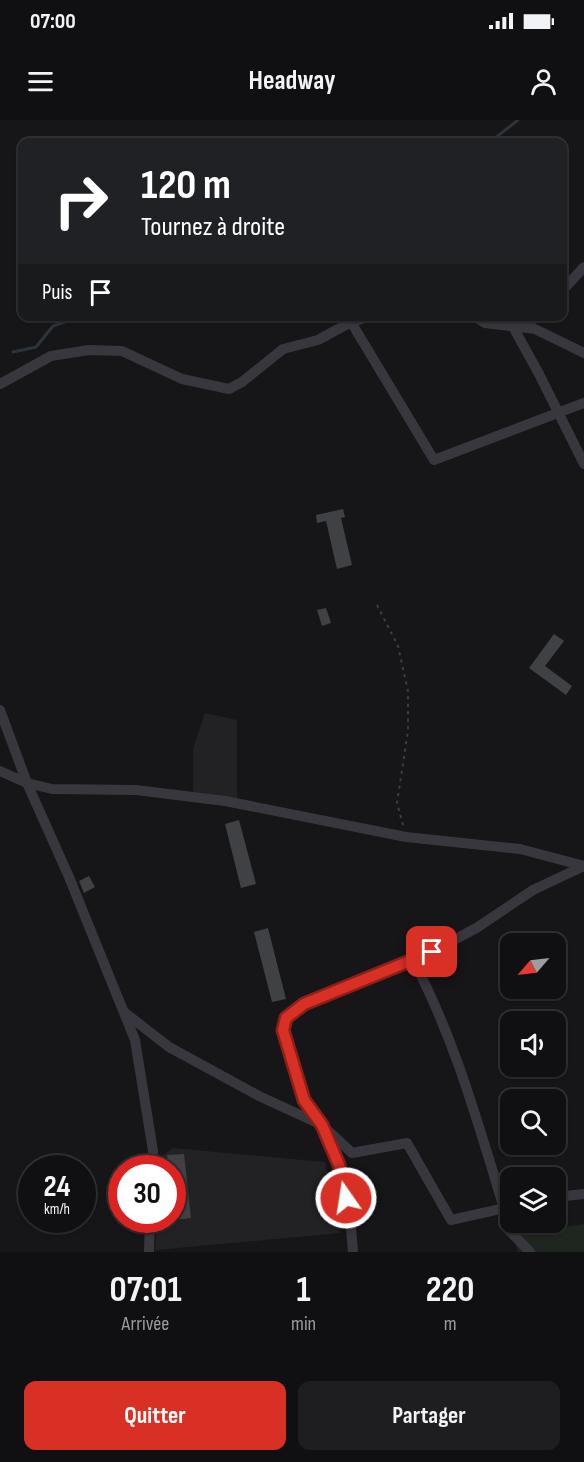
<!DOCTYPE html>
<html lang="fr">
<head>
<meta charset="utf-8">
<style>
	body { margin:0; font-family:"Sofia Sans Condensed",sans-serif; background:#1e1e20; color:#f1f3f6; height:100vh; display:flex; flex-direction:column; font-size:22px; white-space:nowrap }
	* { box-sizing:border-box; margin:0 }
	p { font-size:20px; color:#9c9d9f }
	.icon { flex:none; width:33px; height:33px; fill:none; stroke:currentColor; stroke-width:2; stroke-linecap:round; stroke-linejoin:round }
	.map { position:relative; height:1132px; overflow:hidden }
	.drawer { display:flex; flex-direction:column; background:#101012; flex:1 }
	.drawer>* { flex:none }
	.hud { position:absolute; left:18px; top:18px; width:549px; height:183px; border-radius:12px; box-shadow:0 2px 4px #0004,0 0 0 2px #303032; background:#202124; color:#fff; overflow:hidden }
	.needle { width:39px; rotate:242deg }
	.buttons { position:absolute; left:500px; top:813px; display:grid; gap:12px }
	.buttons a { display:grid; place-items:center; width:66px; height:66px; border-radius:12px; background:#101012; box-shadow:0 2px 4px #0004,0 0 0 2px #303032; font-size:30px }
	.speed { position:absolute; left:18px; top:1035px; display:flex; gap:12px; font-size:30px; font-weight:700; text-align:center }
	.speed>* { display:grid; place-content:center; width:78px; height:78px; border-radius:50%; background:#101012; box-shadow:0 2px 4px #0004,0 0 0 2px #303032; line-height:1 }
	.speed small { font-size:15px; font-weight:400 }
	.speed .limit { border:9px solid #d22; background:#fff; color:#111 }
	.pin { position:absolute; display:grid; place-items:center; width:51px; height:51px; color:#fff; margin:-26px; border-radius:12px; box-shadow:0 3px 9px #0006 }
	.me { position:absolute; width:66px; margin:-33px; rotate:347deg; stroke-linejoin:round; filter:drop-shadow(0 0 4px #0008) }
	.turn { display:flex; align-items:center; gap:21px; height:126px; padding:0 24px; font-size:27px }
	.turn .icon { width:78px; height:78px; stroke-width:2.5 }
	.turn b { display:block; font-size:42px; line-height:51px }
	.then { display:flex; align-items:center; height:57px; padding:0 24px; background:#0003; gap:12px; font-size:22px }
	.eta { display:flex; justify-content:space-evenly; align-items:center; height:102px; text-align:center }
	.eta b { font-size:36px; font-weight:700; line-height:42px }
	.primary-button { display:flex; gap:12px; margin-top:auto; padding:12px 24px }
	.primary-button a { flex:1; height:69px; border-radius:12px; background:#d93025; color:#fff; font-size:24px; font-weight:700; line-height:69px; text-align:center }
	.primary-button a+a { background:#1e1e20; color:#f1f3f6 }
	.status { display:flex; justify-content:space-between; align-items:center; height:42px; padding:0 30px; background:#101012; direction:ltr }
	.status svg { height:16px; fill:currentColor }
	header { display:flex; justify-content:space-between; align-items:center; height:78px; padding:0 24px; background:#101012; font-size:27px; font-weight:700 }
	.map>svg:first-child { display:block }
</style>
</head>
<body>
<div class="status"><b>07:00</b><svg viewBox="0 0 49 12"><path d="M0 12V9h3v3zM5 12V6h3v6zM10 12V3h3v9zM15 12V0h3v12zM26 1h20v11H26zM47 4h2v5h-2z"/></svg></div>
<header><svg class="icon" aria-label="menu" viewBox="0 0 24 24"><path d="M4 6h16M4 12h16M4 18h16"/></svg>Headway<svg class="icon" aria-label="person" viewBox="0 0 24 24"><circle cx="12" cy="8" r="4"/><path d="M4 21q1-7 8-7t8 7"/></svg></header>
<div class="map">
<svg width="584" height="1132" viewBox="0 0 584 1132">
	<rect width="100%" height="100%" fill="#161618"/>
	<g fill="#222225">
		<polygon points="205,593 237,600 237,683 193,677 193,629"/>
		<polygon points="173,1028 325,1042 340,1113 155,1130 157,1100 172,1100 172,1048 161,1048 162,1036"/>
	</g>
	<polygon fill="#1e261f" points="584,1104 584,1132 518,1132 514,1115"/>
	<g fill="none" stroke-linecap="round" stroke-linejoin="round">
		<g stroke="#2c343b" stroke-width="3">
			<polyline points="490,22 518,0"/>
			<polyline points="13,232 36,227 53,206 82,196"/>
		</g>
	</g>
	<g fill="#404145">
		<polygon points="343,389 345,397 341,398 352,445 337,449 326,401 317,403 316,395"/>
		<polygon points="326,488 331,503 322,506 317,490"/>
		<polygon points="554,514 564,521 545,546 572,566 566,575 529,548"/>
		<polygon points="239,700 256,764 241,768 225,704"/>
		<polygon points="89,756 95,767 84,773 79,761"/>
		<polygon points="268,808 286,879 272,882 254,812"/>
		<polygon points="184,1034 191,1098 174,1100 172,1048 169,1048 167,1035"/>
	</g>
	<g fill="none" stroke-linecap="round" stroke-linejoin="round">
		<polyline stroke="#3d3e44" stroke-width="2" stroke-dasharray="3 4.5" stroke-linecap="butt" points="377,485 398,526 408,571 408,611 397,683 403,705"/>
		<g stroke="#37373d" stroke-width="10">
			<polyline points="562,171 584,147"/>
			<polyline points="474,196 485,203 535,209 584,233"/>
			<polyline points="351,202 434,340 584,283"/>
			<polyline points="512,205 539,254 584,344"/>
			<polyline points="520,206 539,196"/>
			<polyline points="0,264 51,236 89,230 122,231 182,259 229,269 242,262 283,229 318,220 351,202 372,196"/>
			<polyline points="0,590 27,663 69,757 135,920 153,1031 152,1048"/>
			<polyline points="0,651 27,663 52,669 136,670 225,681 406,717 520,729 584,746"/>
			<path d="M413 840C455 919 478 1004 504 1088L503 1104 530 1132"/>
			<polyline points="124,892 169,927 259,976 322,1005 339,1045 350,1095 353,1132"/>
			<polyline points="555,1077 584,1074"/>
			<polyline points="510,1087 451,1100 407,1023 352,1033 322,1005 304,980 283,910 286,898 304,884 432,832 478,807 533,770 584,746"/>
			<polyline points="149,1132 150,1100"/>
		</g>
	</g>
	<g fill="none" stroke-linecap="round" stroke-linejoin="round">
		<defs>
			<polyline id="route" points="346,1078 339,1045 322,1005 304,980 283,910 286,898 304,884 432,832"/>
		</defs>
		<use href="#route" stroke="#8d1f18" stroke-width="15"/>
		<use href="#route" stroke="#d93025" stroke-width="10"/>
	</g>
</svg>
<div class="buttons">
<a><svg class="needle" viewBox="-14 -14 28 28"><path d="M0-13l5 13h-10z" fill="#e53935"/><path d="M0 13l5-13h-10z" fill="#9c9d9f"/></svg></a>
<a><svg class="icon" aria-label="sound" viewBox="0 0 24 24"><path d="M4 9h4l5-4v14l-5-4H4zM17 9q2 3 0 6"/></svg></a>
<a><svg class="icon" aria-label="search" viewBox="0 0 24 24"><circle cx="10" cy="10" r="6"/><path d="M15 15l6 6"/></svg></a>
<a><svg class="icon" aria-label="layers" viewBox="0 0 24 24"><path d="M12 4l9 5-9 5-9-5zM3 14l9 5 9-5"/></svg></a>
</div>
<div class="speed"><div>24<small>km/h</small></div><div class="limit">30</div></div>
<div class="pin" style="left:432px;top:832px;background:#d93025"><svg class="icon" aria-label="arrive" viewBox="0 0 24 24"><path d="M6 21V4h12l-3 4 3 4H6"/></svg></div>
<svg class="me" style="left:346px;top:1078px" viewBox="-20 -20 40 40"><circle r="17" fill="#d93025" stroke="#fff" stroke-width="3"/><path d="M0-11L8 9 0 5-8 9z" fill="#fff"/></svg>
<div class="hud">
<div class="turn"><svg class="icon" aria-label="right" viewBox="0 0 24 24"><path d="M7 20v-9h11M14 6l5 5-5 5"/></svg><div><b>120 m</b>Tournez à droite</div></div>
<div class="then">Puis<svg class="icon" aria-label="arrive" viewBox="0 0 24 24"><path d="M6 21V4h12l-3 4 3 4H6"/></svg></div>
</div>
</div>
<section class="drawer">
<div class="eta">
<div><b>07:01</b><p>Arrivée</p></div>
<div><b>1</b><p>min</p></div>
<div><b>220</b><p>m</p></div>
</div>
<div class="primary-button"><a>Quitter</a><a>Partager</a></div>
</section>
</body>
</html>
